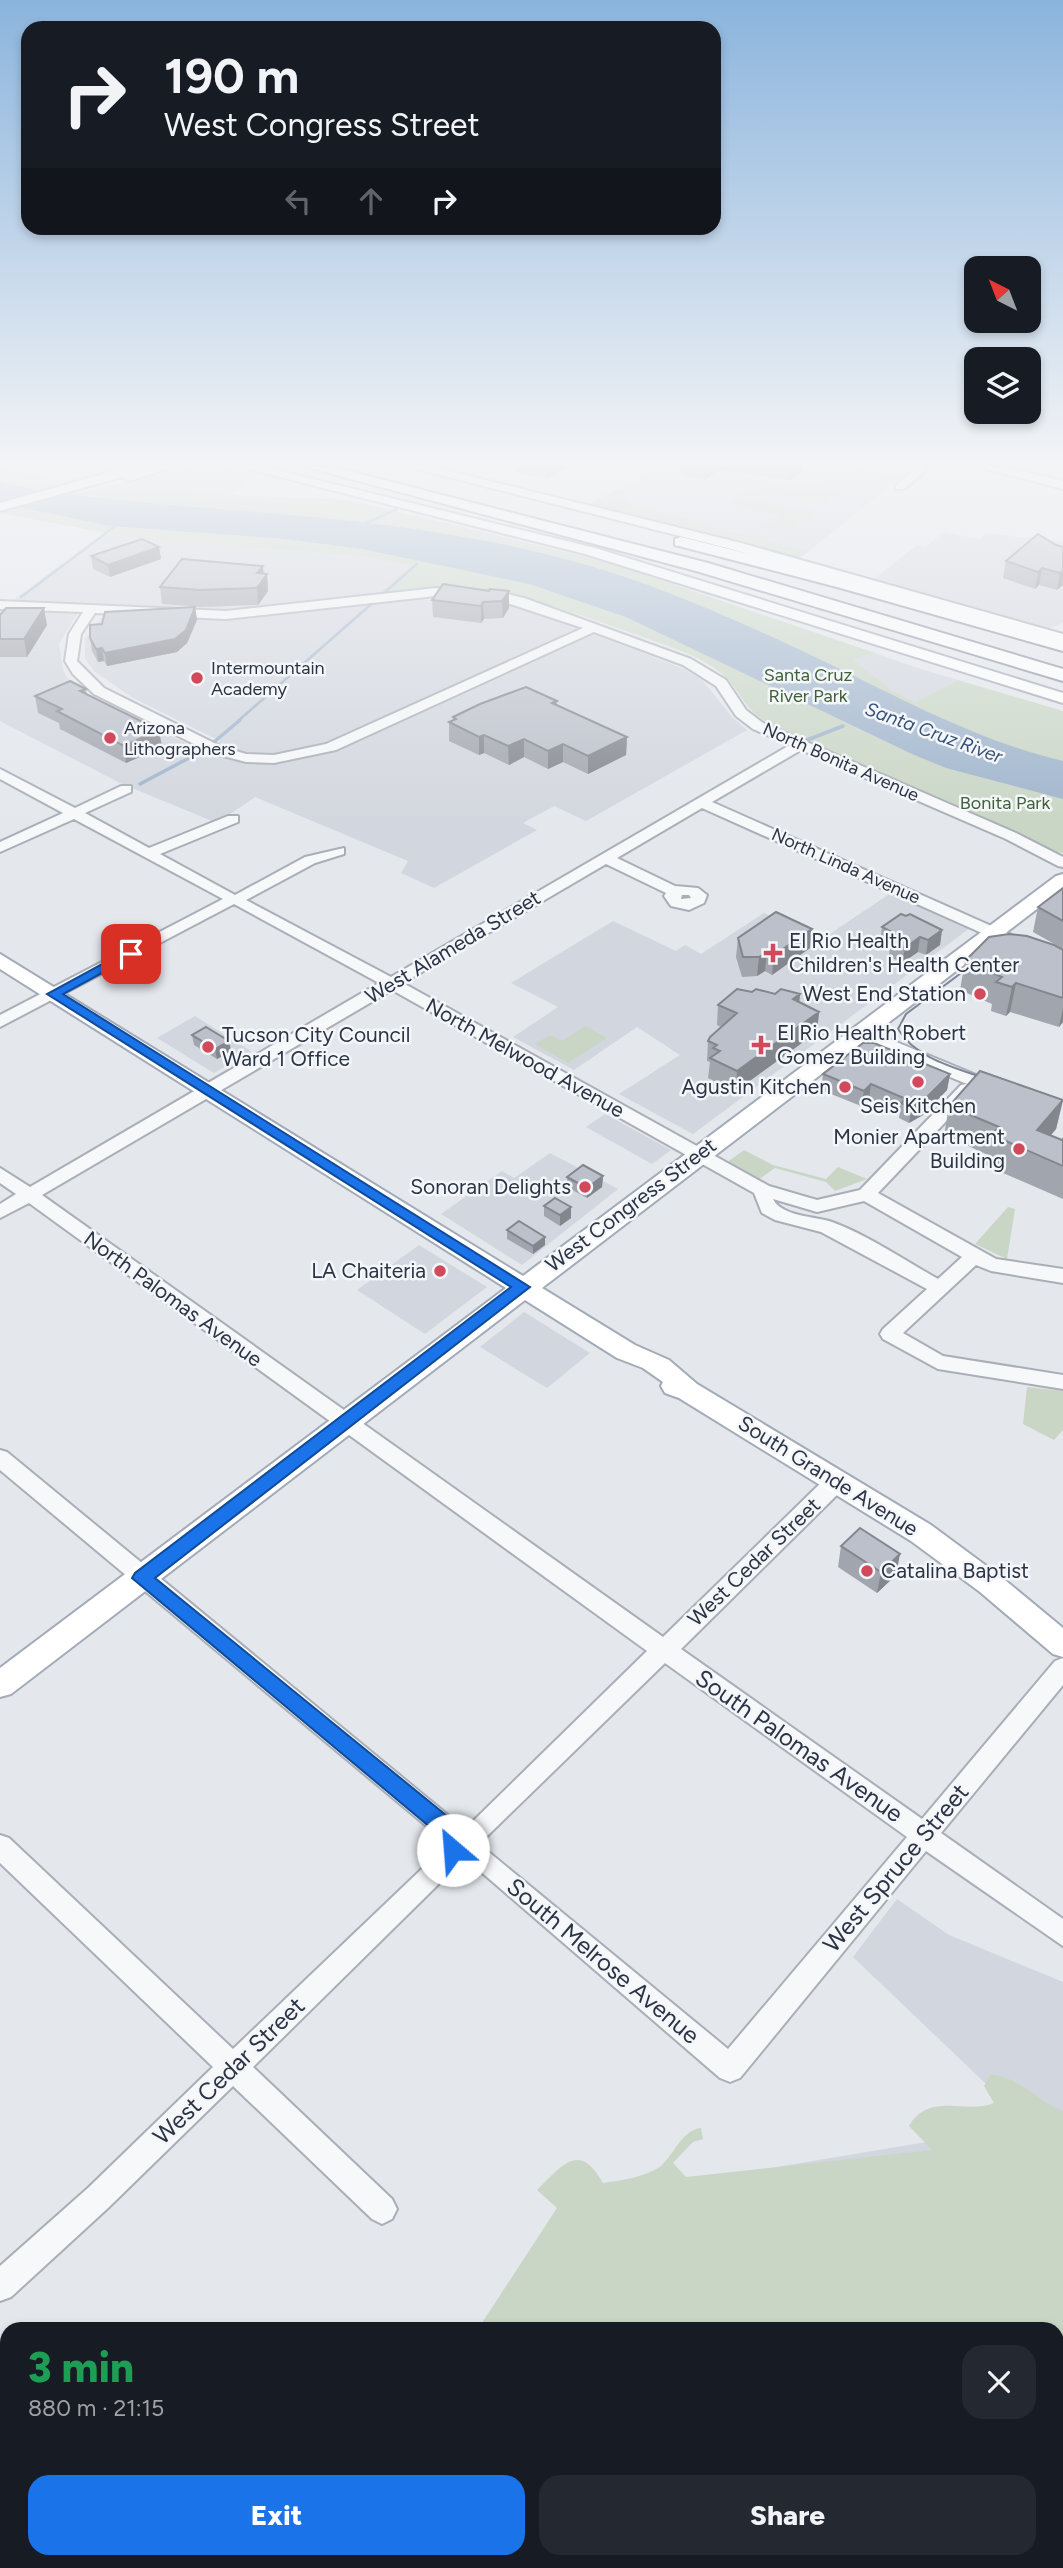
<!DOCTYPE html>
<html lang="en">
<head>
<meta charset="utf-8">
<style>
	body { margin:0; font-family:Figtree,sans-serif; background:#242831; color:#f1f3f6; height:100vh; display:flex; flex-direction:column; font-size:26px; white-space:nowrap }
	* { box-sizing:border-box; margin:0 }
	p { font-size:23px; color:#9ea1a6 }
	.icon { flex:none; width:38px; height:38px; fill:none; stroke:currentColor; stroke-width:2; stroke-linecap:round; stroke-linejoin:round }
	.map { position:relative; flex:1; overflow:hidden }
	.details { position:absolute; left:0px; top:2322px; width:1064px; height:247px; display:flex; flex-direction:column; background:#171b24; border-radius:21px 21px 0 0; box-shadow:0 4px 10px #0003 }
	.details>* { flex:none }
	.guide { position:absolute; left:21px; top:21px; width:700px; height:214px; border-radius:21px; box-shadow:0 4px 10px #0003; background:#171b24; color:#f1f3f6; overflow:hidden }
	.needle { width:46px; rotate:318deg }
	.tools { position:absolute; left:964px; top:256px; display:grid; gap:14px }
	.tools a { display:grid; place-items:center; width:77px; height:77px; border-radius:14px; background:#171b24; box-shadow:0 4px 10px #0003; font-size:35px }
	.pin { position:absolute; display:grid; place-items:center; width:60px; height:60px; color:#fff; margin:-30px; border-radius:14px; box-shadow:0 4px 10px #0006 }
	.me { position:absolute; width:77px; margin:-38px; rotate:333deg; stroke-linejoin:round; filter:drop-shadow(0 0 5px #0008) }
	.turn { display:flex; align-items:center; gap:24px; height:147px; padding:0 28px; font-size:32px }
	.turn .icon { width:91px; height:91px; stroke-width:2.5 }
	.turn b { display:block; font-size:49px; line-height:60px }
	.lanes { display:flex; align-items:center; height:66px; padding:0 28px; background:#0003; justify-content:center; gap:35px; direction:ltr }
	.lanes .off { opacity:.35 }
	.round { display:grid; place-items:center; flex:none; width:74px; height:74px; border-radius:21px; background:#242831 }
	.overview { display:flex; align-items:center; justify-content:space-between; height:119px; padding:0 28px }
	h1 { font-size:42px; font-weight:800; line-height:52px; color:#1e9e55 }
	.cta { display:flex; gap:14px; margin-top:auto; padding:14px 28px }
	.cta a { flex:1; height:80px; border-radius:21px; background:#1a73e8; color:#fff; font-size:28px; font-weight:800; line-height:80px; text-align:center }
	.cta a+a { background:#242831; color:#f1f3f6 }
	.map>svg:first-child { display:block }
</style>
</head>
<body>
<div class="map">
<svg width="1063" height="2568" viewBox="0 0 1063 2568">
	<rect width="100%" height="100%" fill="#e4e7ec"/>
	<g fill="#d2d6de">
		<polygon points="193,467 223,467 254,475 229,495 142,491 126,482"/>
		<polygon points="657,467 856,467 900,478 809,551 790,546 784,550 746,534 629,504 621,490"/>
		<polygon points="944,532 973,538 981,539 986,533 1063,542 1063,623 1045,630 873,580 917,545 925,547"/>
		<polygon points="104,533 138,539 363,556 411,566 380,592 307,604 206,610 83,604 59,644 63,670 71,683 88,695 206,753 220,741 133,698 94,671 85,659 85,639 102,617 235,620 409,600 475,600 509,604 529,609 684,669 702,680 733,718 747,730 586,821 554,806 523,823 537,830 434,888 401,873 408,861 255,797 217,823 120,783 0,721 0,610"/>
		<polygon points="875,653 908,665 958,680 915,702 890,689 854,660"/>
		<polygon points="891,893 970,928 693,1134 619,1094 680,1055 637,1027 574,1070 513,1037 558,1007 511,983 613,921 676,951 685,945 701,954 764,913 822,939"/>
		<polygon points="195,1016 251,1051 214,1073 157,1038"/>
		<polygon points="605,1114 671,1150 652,1164 586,1127"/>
		<polygon points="550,1153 618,1189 522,1265 441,1214 502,1171 514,1178"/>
		<polygon points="419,1245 487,1287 425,1334 357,1290"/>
		<polygon points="524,1312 590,1353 547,1388 480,1347"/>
		<polygon points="897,1899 949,1935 1063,1982 1063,2568 851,2562 1057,2562 1057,2329 723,2176 1029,2125 853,1957"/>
	</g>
	<g fill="#c9d6c5">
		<path d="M0 467 65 483 50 487 77 494 126 482 142 491 350 500 611 563 875 653 854 660 890 689 915 702 958 680 1063 711V853L1044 850 1024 835 781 731C771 725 760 719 751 710 740 698 734 683 721 673 696 653 664 645 634 634 537 599 485 582 380 592L411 566 363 556 138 539 0 513 70 494 42 489 0 499Z"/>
		<polygon points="754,474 792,482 798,480 843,490 826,504 777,493 772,496 763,494 762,486 751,476"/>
		<polygon points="617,489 623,490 629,504 809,551 797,560 587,505"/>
		<polygon points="755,493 763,495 745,499 815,512 789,532 760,526 771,524 781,516 727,503 737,495"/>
		<polygon points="585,1026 607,1038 568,1063 535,1044 550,1035 562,1041"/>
		<polygon points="744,1150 773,1165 826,1179 838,1167 867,1179 835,1191 826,1182 775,1168 758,1180 726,1163"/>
		<polygon points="1008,1207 1015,1209 1007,1259 975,1244"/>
		<polygon points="1027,1387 1063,1391 1063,1430 1054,1440 1023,1424"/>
		<path d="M990 2075C1019 2076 1037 2101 1063 2111V2568H132L130 2562H1057V2329H478L557 2208 537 2190C563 2165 579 2141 603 2183 619 2181 650 2176 662 2165 674 2154 682 2130 701 2128L703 2139 693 2142 673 2163 686 2177 932 2150 909 2126C930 2091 966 2115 994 2103L984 2086Z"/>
	</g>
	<path fill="#9fb4cc" d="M0 481 39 491C94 497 150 504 205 508 355 519 505 533 648 585 713 609 778 639 840 669 913 705 983 742 1063 761V799L946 768 912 754 626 617 529 584 362 549 286 539 110 526 0 503Z"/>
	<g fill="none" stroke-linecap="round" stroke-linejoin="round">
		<g stroke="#9fb4cc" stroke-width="2.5">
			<polyline points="366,523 397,509"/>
			<polyline points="21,597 118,524"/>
			<polyline points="238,721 417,564"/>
		</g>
		<g stroke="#9fb4cc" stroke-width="3.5">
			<polyline points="214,742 240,720"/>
			<polyline points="802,742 843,726"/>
			<polyline points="140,784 204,750"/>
		</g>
		<polyline stroke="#9fb4cc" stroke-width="7" points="410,2568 413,2562"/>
		<defs>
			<g id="minor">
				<polygon points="918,467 930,467 904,489 896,489 896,485"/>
				<path d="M436 588 498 592 524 598 691 659 726 680 746 710 763 723 1016 833 1063 857V867L1058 866 1006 839 801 750 712 802 1014 936V942H1002L702 808 617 858 675 886 698 888 707 895 704 903 689 910 671 906 664 896 666 893 606 864 403 983 769 1186 817 1200 860 1190 961 1085 967 1084 853 1037 851 1033 853 1029H865L993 1082 996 1086 993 1090 974 1087 973 1093 878 1193 996 1259 1063 1269V1283L991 1271 976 1265 903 1333 943 1356 1063 1375V1389L938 1369 883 1339 880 1334 883 1329 927 1289 821 1232 775 1220 762 1213 754 1193 392 990 42 1195 663 1637 829 1475H845L848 1481 845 1487 681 1649 922 1819 1055 1661 1063 1658V1685L941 1833 1063 1919V1946L926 1851 740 2078 730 2082 720 2078 465 1858 253 2067 392 2199 397 2209 392 2219 382 2224 372 2219 233 2086 108 2208 11 2297 0 2301V2266L88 2188 213 2067 0 1863V1835L9 1838 233 2049 448 1844 0 1470V1450L7 1452 465 1829 647 1651 29 1203 0 1218V1204L16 1194 0 1183V1168L30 1187 379 983 234 904 0 1027V1015L223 899 74 819 0 852V842L63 813 0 779V769L75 808 121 786H131V792L85 813 149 848 228 816H238V822L160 854 235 895 305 857 344 848V854L315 863 246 900 391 977 790 745 753 729 736 716 716 686 683 665 594 632 336 750 274 763 246 762 212 753 94 694 73 674 65 661 69 634 83 612 0 609V601L226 611ZM436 596 498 600 583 628 326 744 274 755 246 754 222 747 104 688 77 661 81 634 95 613 226 619ZM682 895H689L691 898 681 899ZM773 1199 817 1212 864 1201 962 1257 938 1279C904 1260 868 1235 832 1222 815 1216 782 1217 773 1199ZM665 1663 907 1837 728 2049 479 1844ZM465 1841 472 1844 466 1849 462 1844Z"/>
				<polygon points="0,2375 7,2378 7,2415 0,2412"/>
				<polygon points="90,2562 122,2562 124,2568 92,2568"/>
			</g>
			<g id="major">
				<polygon points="128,467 175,467 129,481 122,477 0,511 0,503"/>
				<polygon points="240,467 264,467 595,548 1063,693 1063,703 585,554"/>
				<polygon points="409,467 433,467 741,543 1063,634 1063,644 731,549"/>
				<polygon points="979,467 1004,467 1063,481 1063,489"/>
				<polygon points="1063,874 1063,889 542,1288 635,1345 669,1360 697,1384 931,1525 1000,1576 1063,1628 1063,1657 1053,1654 980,1592 911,1541 679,1398 665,1393 661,1386 663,1382 643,1368 617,1358 525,1300 11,1694 0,1697 0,1668 506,1288 0,969 0,954 523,1276 1056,876"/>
			</g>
			<g id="highway">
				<polygon points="306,467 333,467 708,563 1063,669 1063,681 696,571"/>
				<polygon points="681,537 849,579 1063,640 1063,651 837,587 675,545 675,539"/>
			</g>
		</defs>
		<use href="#minor" stroke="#a9aeb7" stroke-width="4"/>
		<use href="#major" stroke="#a3abb8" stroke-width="4"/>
		<use href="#highway" stroke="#8b94a3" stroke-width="4"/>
		<use href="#minor" fill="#f7f8fa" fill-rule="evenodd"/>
		<use href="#major" fill="#fff" fill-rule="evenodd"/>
		<use href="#highway" fill="#fff" fill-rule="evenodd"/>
		<path stroke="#7d8696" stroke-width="2" d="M980 959 906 1014 898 1029C917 1061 962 1069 995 1082"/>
	</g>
	<g fill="#a1a5ae">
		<polygon points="517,467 567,467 548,479 517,472"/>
		<polygon points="681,467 802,467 802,472 789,480 720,470 704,480 682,475"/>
		<polygon points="1056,545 1063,547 1063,585 1057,590 1039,585 1035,589 1003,578 1006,561"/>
		<polygon points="159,547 161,559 110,577 93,569 91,556"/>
		<polygon points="263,574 267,574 268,591 258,605 202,607 162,604 160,587"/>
		<polygon points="490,589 509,608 503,618 484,619 481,623 433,617 432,600 489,591"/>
		<polygon points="195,607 197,620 187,643 177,652 107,666 104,661 98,662 92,651 90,638 102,624"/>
		<polygon points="0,615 47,625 27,657 0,657"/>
		<polygon points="86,689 87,695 162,747 126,763 60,729 59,723 38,713 35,696"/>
		<polygon points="557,701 557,705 627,737 626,755 588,774 563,762 548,769 524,757 509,765 484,753 479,755 449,741 449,722 453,721 453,717"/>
		<polygon points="1063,888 1063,949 1033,932 1038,907"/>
		<polygon points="882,927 942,930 940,945 926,955 918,952 902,963 889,956 890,947 880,941"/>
		<polygon points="738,938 810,948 772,975 765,971 757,976 742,977 736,957"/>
		<polygon points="1063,950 1063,1022 1059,1027 1010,1012 1006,1016 991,1011 992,1004 960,990 965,961"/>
		<polygon points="752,992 775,994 800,994 799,1003 819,1012 817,1032 736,1091 708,1078 710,1062 707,1061 708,1041 721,1027 717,1025 718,1005"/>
		<polygon points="192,1035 231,1051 217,1059 194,1045"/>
		<polygon points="823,1074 950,1074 947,1090 923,1115 909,1123 899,1118 900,1112 869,1100 861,1106 821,1090"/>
		<polygon points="1063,1100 1056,1129 1051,1135 1062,1140 1063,1139 1063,1199 985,1165 988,1155 944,1135 949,1106"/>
		<polygon points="603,1176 602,1187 587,1198 567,1187 567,1177"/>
		<polygon points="544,1206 571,1218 560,1226 544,1216"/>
		<polygon points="507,1230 545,1245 533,1254 507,1239"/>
		<polygon points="841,1546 896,1575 877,1593 838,1567"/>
	</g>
	<g fill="#83868d">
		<polygon points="548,467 567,467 548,479"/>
		<polygon points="705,467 720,467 720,470 704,480"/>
		<polygon points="790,467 802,467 802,472 789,480"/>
		<polygon points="159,547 161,559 110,577 108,565"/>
		<polygon points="263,566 264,578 267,574 268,591 258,605 257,588 257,573"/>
		<polygon points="1042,568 1039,585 1035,589 1038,572"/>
		<polygon points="1063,571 1063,585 1057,590 1060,573"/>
		<polygon points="509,591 509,608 503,618 502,601"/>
		<polygon points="483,602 484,619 481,623 481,606"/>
		<polygon points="195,607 197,620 187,643 177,652 107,666 105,653"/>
		<polygon points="44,608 47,625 27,657 24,639"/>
		<polygon points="102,648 104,661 98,662 96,649"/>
		<polygon points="159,730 162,747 126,763 124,746"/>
		<polygon points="484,735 484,753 479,755 479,737"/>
		<polygon points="627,737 626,755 588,774 588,756"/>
		<polygon points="524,739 524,757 509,765 508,746"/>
		<polygon points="563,744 563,762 548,769 548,751"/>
		<polygon points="812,929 810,948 772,975 774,955"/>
		<polygon points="942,930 940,945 926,955 928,940"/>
		<polygon points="920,937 918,952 902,963 905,948"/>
		<polygon points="767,952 765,971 757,976 759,957"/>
		<polygon points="1016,983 1010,1012 1006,1016 1012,987"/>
		<polygon points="800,994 798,1014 793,999"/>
		<polygon points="1063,1008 1063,1022 1059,1027"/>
		<polygon points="819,1012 817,1032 736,1091 737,1071"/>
		<polygon points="229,1041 231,1051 217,1059 215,1049"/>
		<polygon points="950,1074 947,1090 923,1115 909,1123 912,1107"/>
		<polygon points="871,1084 869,1100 861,1106 864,1091"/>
		<polygon points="1063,1100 1056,1129 1035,1154 1037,1130"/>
		<polygon points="603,1176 602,1187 587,1198 587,1188"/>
		<polygon points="571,1207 571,1218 560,1226 560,1215"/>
		<polygon points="545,1237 545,1245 533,1254 533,1246"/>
		<polygon points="900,1554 896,1575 877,1593 881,1572"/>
	</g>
	<g fill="#bbc0ca" stroke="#83868d" stroke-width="2">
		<polygon points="1038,534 1056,545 1063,547 1063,571 1060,573 1042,568 1038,572 1006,561"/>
		<polygon points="142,539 159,547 108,565 91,556"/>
		<polygon points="182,559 263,566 257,573 267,574 257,588 200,590 160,587"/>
		<polygon points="443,584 489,591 490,589 509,591 502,601 483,602 481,606 432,600"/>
		<polygon points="195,607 186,630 175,639 105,653 102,648 96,649 90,638 90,625 102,624 105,612"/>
		<polygon points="6,608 44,608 24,639 0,639 0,615"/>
		<polygon points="70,681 86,689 80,691 159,730 124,746 57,711 62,709 35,696"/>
		<polygon points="526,687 557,701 552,703 627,737 588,756 563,744 548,751 524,739 508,746 484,735 479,737 449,722 456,719 453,717 480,704"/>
		<polygon points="1063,888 1063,921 1038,907"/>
		<polygon points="776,912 812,929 774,955 767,952 759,957 743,957 738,938"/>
		<polygon points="901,914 906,916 910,914 942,930 928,940 920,937 905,948 891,942 899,936 882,927"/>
		<polygon points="1009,934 1027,936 1054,945 1063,950 1063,998 1016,983 1012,987 996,982 1002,977 965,961 989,937"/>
		<polygon points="737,989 752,992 756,989 775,994 781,989 800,994 793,999 819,1012 737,1071 710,1058 720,1051 713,1048 717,1045 708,1041 710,1037 737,1013 718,1005"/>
		<polygon points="206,1027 229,1041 215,1049 192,1035"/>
		<polygon points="863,1043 874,1043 950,1074 925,1099 912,1107 901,1103 906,1099 871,1084 864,1091 823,1074"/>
		<polygon points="980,1071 1063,1100 1037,1130 1062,1140 1063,1139 1063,1166 992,1135 999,1127 949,1106"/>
		<polygon points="583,1165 603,1176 587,1188 567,1177"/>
		<polygon points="555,1198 571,1207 560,1215 544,1206"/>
		<polygon points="519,1221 545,1237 533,1246 507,1230"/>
		<polygon points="860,1528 900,1554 881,1572 841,1546"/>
	</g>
	<linearGradient id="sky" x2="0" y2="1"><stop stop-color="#8bb4dd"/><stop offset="0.56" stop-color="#f3f4f6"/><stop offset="1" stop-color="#f3f4f6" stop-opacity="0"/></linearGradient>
	<rect width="1063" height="827" fill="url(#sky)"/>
	<polygon fill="#1a73e8" stroke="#114b97" stroke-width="2" points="126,951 137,954 63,994 530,1287 155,1578 458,1825 466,1836 461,1856 453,1859 446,1856 443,1838 132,1578 135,1573 511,1287 47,994"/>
	<g fill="#d1495b" stroke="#f4f6f9" stroke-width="2.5">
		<circle cx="197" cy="678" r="7"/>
		<circle cx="110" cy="738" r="7"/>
		<path d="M769.5 942.5h7v7h7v7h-7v7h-7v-7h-7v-7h7z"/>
		<circle cx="980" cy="994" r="7"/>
		<path d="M757.5 1034.5h7v7h7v7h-7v7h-7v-7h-7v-7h7z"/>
		<circle cx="208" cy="1047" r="7"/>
		<circle cx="918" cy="1082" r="7"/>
		<circle cx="845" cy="1087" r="7"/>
		<circle cx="1019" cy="1149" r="7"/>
		<circle cx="585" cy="1187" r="7"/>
		<circle cx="440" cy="1271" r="7"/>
		<circle cx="867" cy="1571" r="7"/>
	</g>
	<g text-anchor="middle" stroke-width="5" stroke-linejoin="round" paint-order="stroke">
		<g font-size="18" fill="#2b3445" stroke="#f4f6f9" text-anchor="start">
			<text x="211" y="674">Intermountain<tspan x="211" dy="21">Academy</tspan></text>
			<text x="124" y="734">Arizona<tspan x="124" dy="21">Lithographers</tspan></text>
		</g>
		<g font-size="18" fill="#3f6138" stroke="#f4f6f9">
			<text x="808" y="681">Santa Cruz<tspan x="808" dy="21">River Park</tspan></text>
			<text x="1005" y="809">Bonita Park</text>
		</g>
		<g font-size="18" fill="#2b3445" stroke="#f4f6f9">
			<text transform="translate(841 762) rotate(24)" y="6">North Bonita Avenue</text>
			<text transform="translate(846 866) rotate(24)" y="6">North Linda Avenue</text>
		</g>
		<g font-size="19" font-style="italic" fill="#34527a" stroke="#f4f6f9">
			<text transform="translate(934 732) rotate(20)" y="7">Santa Cruz River</text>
		</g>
		<g font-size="21" fill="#2b3445" stroke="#f4f6f9" text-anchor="end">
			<text x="789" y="948" text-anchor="start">El Rio Health<tspan x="789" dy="24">Children's Health Center</tspan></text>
			<text x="966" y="1001">West End Station</text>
			<text x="777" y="1040" text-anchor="start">El Rio Health Robert<tspan x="777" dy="24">Gomez Building</tspan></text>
			<text x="222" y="1042" text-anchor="start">Tucson City Council<tspan x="222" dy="24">Ward 1 Office</tspan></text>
			<text x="831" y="1094">Agustin Kitchen</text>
			<text x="918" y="1113" text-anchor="middle">Seis Kitchen</text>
			<text x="1005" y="1144">Monier Apartment<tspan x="1005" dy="24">Building</tspan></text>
			<text x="571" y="1194">Sonoran Delights</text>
			<text x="426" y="1278">LA Chaiteria</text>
			<text x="881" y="1578" text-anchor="start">Catalina Baptist</text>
		</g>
		<g font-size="21" fill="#2b3445" stroke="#f4f6f9">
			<text transform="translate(453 947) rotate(-31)" y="7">West Alameda Street</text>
			<text transform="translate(525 1058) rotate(29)" y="7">North Melwood Avenue</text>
			<text transform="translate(631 1205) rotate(-37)" y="7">West Congress Street</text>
			<text transform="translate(173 1299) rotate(36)" y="7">North Palomas Avenue</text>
			<text transform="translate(828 1476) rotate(32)" y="7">South Grande Avenue</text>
			<text transform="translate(754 1562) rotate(-44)" y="7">West Cedar Street</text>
		</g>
		<g font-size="24" fill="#2b3445" stroke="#f4f6f9">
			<text transform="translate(799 1746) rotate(35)" y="8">South Palomas Avenue</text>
			<text transform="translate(896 1868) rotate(-50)" y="8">West Spruce Street</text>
			<text transform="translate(603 1961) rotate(40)" y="8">South Melrose Avenue</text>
			<text transform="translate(229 2071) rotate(-44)" y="8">West Cedar Street</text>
		</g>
	</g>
</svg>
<div class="tools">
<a><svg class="needle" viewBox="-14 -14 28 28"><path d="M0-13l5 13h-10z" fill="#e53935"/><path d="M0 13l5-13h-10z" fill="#9ea1a6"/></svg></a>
<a><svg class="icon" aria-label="layers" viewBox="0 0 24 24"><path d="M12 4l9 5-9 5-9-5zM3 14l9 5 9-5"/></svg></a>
</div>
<div class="pin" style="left:131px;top:954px;background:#d93025"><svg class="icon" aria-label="arrive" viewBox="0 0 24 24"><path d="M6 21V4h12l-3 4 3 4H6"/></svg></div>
<svg class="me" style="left:453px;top:1850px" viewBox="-20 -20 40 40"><circle r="19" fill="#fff"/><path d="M0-13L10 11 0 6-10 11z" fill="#1a73e8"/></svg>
<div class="guide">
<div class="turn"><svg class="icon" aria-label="right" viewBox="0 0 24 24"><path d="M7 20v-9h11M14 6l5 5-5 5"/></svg><div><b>190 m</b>West Congress Street</div></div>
<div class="lanes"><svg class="icon off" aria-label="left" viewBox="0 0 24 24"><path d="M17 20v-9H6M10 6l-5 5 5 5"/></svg><svg class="icon off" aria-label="ahead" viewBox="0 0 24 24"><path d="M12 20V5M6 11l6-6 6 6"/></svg><svg class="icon" aria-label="right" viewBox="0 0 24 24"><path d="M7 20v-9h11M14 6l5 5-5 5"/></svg></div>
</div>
<section class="details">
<div class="overview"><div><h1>3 min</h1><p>880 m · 21:15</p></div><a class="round"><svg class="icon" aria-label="close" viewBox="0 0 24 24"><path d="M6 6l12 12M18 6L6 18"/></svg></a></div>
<div class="cta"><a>Exit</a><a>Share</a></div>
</section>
</div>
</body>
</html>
